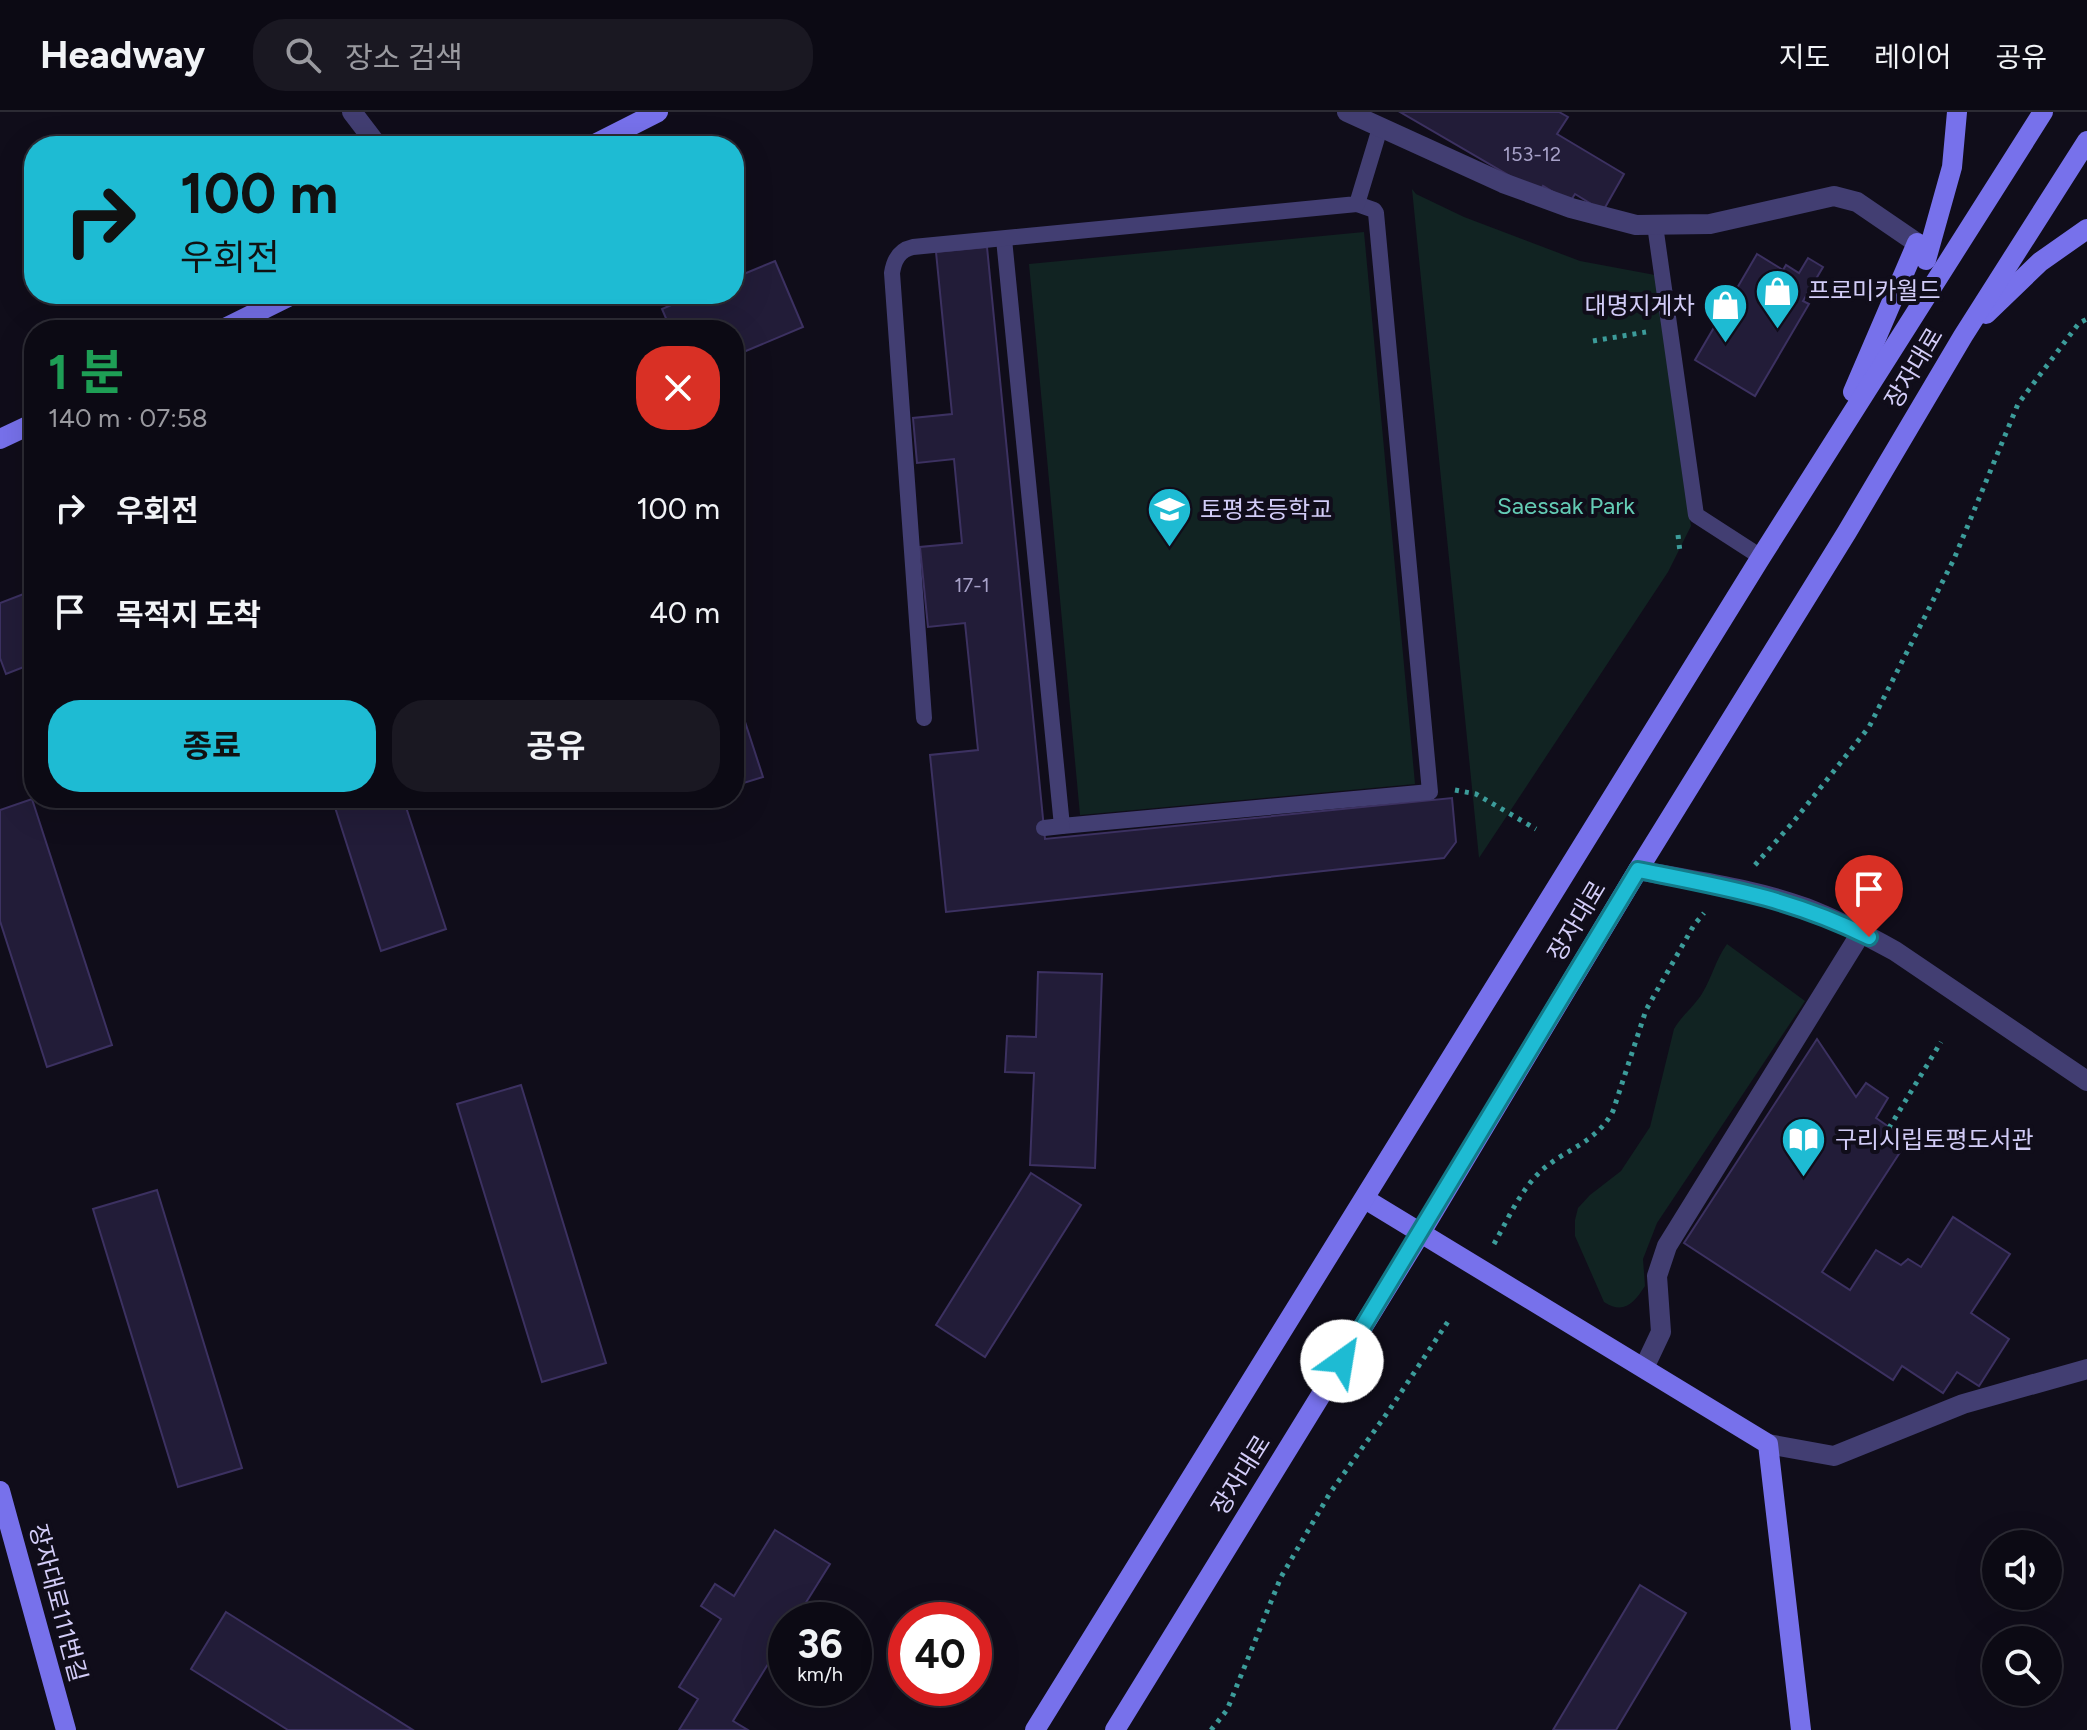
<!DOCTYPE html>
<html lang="ko">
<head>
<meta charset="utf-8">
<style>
	body { margin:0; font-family:Figtree,"Noto Sans KR",sans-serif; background:#1a1822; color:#f1f3f6; height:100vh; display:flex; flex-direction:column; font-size:30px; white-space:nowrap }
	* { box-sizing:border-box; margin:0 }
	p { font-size:26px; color:#9a9aa0 }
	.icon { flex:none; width:44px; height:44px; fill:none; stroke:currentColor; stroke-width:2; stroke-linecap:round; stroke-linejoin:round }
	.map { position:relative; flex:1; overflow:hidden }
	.details { position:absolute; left:24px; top:208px; width:720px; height:488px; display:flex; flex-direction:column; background:#0c0a14; border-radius:32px; box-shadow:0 8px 32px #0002,0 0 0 2px #2c2b34 }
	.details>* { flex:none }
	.hud { position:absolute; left:24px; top:24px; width:720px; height:168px; border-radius:32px; box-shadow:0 8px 32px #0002,0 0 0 2px #2c2b34; background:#1ebbd3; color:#111; overflow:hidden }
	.tools { position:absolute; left:1982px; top:1418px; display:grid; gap:16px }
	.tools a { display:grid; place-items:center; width:80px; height:80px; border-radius:50%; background:#0c0a14; box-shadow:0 8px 32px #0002,0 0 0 2px #2c2b34; font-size:40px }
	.speed { position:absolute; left:768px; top:1490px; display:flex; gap:16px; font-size:40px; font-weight:700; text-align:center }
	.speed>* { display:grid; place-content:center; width:104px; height:104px; border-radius:50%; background:#0c0a14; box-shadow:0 8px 32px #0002,0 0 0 2px #2c2b34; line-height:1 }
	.speed small { font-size:20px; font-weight:400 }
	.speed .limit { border:12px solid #d22; background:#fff; color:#111 }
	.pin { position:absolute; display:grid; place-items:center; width:68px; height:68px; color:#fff; margin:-82px -34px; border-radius:50% 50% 50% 0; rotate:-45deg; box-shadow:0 0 8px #0007 }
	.pin .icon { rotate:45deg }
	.me { position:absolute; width:88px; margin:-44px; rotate:32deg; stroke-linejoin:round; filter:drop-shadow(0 0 6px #0008) }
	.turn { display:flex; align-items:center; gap:28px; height:168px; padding:0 24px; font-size:36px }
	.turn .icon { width:104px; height:104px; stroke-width:2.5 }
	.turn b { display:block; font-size:56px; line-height:68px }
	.round { display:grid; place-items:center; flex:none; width:84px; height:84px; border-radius:32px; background:#1a1822 }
	.headline { display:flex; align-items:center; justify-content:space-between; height:136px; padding:0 24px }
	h1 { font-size:48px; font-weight:700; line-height:60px; color:#1e9e55 }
	.action { display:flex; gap:16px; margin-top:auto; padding:16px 24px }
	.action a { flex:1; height:92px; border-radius:32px; background:#1ebbd3; color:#111; font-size:32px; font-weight:700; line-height:92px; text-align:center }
	.action a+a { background:#1a1822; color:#f1f3f6 }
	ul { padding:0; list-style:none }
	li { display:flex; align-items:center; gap:24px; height:104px; padding:0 24px }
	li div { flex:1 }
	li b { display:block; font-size:30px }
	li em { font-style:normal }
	header { display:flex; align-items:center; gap:48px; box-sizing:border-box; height:112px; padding:0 40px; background:#0c0a14; border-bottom:2px solid #2c2b34 }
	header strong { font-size:38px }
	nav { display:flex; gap:44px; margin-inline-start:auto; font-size:28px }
	.search { width:560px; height:72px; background:#1a1822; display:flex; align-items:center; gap:20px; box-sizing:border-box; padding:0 28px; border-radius:32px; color:#9a9aa0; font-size:30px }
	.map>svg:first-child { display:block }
</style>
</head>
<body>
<header>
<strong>Headway</strong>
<div class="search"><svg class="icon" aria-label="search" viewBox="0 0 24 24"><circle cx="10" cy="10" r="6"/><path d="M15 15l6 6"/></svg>장소 검색</div>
<nav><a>지도</a><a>레이어</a><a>공유</a></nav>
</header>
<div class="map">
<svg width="2087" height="1618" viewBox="0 0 2087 1618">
	<rect width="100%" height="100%" fill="#100d1a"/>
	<g fill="#112322">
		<polygon points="1412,77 1416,82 1464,105 1580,149 1655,163 1691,414 1668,460 1479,746"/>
		<polygon points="1364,120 1415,672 1080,703 1029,152"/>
		<path d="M1727 832 1805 889 1657 1111 1643 1147 1645 1174C1634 1191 1624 1203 1604 1190L1575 1124V1108L1578 1096 1590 1083 1621 1059 1650 1015 1674 917C1682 903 1695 894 1703 880 1712 865 1716 847 1727 832Z"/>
	</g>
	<g fill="#221c38" stroke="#3c3161" stroke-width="2">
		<polygon points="1400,0 1559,0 1568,5 1557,22 1624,62 1603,99 1575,82 1570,90 1543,74 1539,81"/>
		<polygon points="987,135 1045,727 1452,686 1456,730 1444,746 946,800 930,643 978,638 965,511 928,515 920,435 962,431 954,347 917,351 913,306 952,302 936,140"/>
		<polygon points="1757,142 1783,158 1786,153 1799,161 1808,146 1823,155 1803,189 1809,192 1755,284 1695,248"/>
		<polygon points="775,149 803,215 734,244 734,218 671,218 662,197 696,182 734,182 734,166"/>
		<polygon points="34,478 34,551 6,562 0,546 0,491"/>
		<polygon points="734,576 763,665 734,674"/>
		<polygon points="332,686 403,686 446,817 381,839"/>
		<polygon points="32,687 112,933 47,955 0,809 0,698"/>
		<polygon points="1038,860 1102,862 1095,1056 1030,1053 1034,961 1005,960 1007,924 1036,925"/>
		<polygon points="1817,927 1856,985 1866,971 1888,986 1876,1006 1908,1028 1822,1160 1850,1178 1876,1138 1901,1153 1908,1147 1921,1155 1953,1105 2010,1142 1971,1201 2009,1227 1979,1274 1957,1260 1943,1281 1902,1254 1893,1268 1684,1131"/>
		<polygon points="521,973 606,1251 542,1270 457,992"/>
		<polygon points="1031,1061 1081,1093 985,1245 936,1213"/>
		<polygon points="157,1078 242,1356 178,1375 93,1097"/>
		<polygon points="775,1418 830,1452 795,1508 786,1508 786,1523 733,1609 748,1618 679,1618 698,1587 679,1575 721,1507 701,1494 715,1472 734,1484"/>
		<polygon points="1640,1473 1686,1501 1616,1618 1553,1618"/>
		<polygon points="226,1500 413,1618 288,1618 191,1557"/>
	</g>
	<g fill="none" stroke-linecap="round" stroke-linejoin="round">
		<g stroke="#3c9c9a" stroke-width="5" stroke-dasharray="4 6" stroke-linecap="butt">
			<polyline points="1593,229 1646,220"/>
			<polyline points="1678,423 1680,440"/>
			<polyline points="1455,678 1476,682 1536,717"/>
			<polyline points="1755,753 1794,709 1869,615 1954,447 2018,292 2079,211 2087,207"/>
			<polyline points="1889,1016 1941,930"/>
			<path d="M1494 1132C1508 1107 1521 1077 1542 1058 1566 1037 1597 1030 1613 999L1646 898 1694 813 1704 801"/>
			<polyline points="1211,1618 1227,1598 1281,1465 1330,1381 1390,1297 1449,1208"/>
		</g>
		<g stroke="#423e72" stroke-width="16">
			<polyline points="1655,113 1696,403 1761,445"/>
			<polyline points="1004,127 1062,714 1430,680 1376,101 1374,98 1357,92"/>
			<path d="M924 606 892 161C894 148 899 138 913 135L1357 92 1380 16"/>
			<polyline points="1044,716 1062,714"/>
		</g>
		<g stroke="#423e72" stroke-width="20">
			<polyline points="352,0 378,34"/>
			<polyline points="1347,0 1503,71 1571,96 1636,113 1710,112 1834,84 1857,90 1917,131"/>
			<path d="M1638 758C1694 769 1752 776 1806 796 1837 808 1866 823 1895 839L2087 969"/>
			<polyline points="1644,1256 1661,1220 1657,1164 1667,1134 1861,821"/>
			<polyline points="1768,1332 1834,1344 1963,1292 2087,1257"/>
		</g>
		<g stroke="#7771eb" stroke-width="20">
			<polyline points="591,34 658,0"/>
			<polyline points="1986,202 2040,150 2087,117"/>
			<polyline points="221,218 294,182"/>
			<polyline points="1853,280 1917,131 1926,148 1952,55 1957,0"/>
			<polyline points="0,327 34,311"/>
			<polyline points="1365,1087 1768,1332 1801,1618"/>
			<polyline points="0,1379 66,1618"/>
			<polyline points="1035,1618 1761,445 2043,0"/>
			<polyline points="1115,1618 1420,1122 1638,758 1847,420 1963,224 2087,29"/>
		</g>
	</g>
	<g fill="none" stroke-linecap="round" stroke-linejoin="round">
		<defs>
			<path id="route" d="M1342 1249 1638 758C1723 775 1790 786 1869 825"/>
		</defs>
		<use href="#route" stroke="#147a89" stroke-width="20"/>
		<use href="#route" stroke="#1ebbd3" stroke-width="14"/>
	</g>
	<defs>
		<symbol id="shop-pin" viewBox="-11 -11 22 30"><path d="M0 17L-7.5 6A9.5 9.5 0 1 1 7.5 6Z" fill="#1ebbd3" stroke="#100d1a"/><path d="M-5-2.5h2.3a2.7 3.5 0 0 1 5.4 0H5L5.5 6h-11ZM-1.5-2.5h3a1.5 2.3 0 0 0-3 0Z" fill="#fff"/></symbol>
		<symbol id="school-pin" viewBox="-11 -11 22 30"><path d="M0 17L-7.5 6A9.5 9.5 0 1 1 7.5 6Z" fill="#1ebbd3" stroke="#100d1a"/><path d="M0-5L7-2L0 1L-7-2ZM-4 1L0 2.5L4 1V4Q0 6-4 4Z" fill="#fff"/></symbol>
		<symbol id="library-pin" viewBox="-11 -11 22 30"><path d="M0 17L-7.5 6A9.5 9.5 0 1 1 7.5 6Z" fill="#1ebbd3" stroke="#100d1a"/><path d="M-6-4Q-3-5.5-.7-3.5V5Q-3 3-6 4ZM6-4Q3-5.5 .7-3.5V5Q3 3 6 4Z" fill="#fff"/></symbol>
	</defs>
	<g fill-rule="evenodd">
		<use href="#shop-pin" x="1752" y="154" width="51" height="69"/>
		<use href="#shop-pin" x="1700" y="168" width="51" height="69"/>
		<use href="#school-pin" x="1144" y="372" width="51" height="69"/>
		<use href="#library-pin" x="1778" y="1002" width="51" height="69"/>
	</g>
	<g text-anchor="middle" stroke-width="8" stroke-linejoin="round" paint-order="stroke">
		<g font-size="20" fill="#a7a1c8">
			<text x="1532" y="49">153-12</text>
			<text x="972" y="480">17-1</text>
		</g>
		<g font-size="24" fill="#d3cdf8" stroke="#100d1a" text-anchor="start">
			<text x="1808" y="187">프로미카월드</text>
			<text x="1695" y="202" text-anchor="end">대명지게차</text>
			<text x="1200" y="406">토평초등학교</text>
			<text x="1835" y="1036">구리시립토평도서관</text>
		</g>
		<g font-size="24" fill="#d3cdf8" stroke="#100d1a">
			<text transform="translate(1914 256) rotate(-59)" y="8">장자대로</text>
			<text transform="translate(1577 809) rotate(-59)" y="8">장자대로</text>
			<text transform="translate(1241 1363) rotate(-58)" y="8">장자대로</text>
			<text transform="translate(58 1491) rotate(75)" y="8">장자대로111번길</text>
		</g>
		<g font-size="24" fill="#64ccb5" stroke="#100d1a">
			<text x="1566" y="402">Saessak Park</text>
		</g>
	</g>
</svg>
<div class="tools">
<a><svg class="icon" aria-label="sound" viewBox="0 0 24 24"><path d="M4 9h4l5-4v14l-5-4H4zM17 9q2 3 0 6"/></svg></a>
<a><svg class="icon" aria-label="search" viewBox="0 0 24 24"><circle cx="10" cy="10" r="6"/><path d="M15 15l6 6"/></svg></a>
</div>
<div class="speed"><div>36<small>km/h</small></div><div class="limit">40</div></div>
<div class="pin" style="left:1869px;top:825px;background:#d93025"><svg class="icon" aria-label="arrive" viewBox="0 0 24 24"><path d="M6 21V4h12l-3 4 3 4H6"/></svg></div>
<svg class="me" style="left:1342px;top:1249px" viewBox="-20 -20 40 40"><circle r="19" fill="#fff"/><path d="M0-13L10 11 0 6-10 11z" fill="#1ebbd3"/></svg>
<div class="hud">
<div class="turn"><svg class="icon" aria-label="right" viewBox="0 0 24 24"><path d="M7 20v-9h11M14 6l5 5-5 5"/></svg><div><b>100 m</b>우회전</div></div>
</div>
<section class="details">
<div class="headline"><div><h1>1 분</h1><p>140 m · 07:58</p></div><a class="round" style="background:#d93025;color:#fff"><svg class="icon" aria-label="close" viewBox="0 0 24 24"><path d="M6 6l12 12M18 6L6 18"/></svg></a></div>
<ul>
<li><svg class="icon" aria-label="right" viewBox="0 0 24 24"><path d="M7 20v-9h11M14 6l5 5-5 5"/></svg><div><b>우회전</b></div><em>100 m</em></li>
<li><svg class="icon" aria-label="arrive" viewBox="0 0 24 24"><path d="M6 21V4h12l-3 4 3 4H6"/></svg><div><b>목적지 도착</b></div><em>40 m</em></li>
</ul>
<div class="action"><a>종료</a><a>공유</a></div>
</section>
</div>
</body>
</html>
